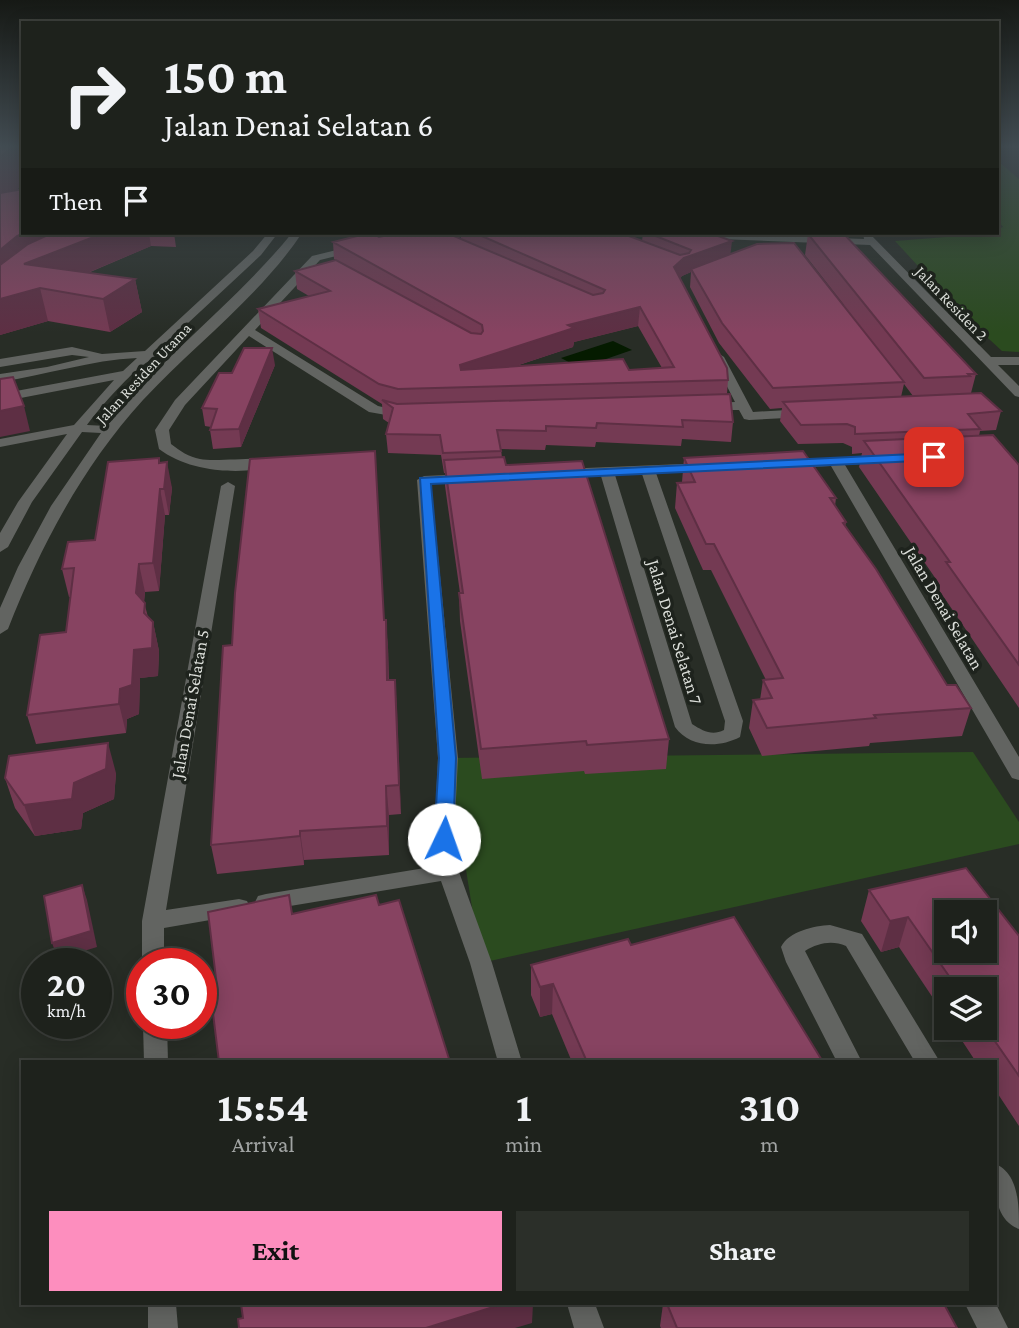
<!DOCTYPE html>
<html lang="en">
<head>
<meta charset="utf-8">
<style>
	body { margin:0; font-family:"Crimson Pro",serif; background:#2b2f29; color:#f1f3f6; height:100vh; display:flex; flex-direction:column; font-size:26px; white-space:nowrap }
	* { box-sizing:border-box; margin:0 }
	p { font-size:23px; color:#a1a4a3 }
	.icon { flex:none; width:38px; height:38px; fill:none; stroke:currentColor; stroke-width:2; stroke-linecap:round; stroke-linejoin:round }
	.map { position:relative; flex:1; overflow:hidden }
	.details { position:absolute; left:21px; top:1060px; width:976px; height:245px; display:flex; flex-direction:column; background:#1e221c; border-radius:0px; box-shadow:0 4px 18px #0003,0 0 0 2px #3c3f3b }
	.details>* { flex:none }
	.top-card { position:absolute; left:21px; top:21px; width:978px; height:214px; border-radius:0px; box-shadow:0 4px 18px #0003,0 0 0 2px #3c3f3b; background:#1e221c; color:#f1f3f6; overflow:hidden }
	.buttons { position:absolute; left:934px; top:900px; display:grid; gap:14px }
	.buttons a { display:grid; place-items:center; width:63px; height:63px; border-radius:0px; background:#1e221c; box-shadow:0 4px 18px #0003,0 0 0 2px #3c3f3b; font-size:35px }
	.speed { position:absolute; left:21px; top:948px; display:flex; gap:14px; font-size:35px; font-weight:700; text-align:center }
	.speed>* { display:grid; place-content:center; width:91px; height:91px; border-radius:50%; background:#1e221c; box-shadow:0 4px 18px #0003,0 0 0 2px #3c3f3b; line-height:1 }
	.speed small { font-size:18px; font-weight:400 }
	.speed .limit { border:10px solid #d22; background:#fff; color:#111 }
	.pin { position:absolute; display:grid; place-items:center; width:60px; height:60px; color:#fff; margin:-30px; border-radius:14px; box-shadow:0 4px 10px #0006 }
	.me { position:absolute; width:77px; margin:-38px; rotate:3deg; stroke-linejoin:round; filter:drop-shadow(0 0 5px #0008) }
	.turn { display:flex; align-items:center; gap:24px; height:147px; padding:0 28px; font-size:32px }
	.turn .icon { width:91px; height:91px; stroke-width:2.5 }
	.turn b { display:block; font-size:49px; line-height:60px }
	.then { display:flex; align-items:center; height:66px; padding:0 28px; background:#0003; gap:14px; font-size:26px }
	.eta { display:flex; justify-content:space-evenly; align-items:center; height:119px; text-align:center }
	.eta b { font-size:42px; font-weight:700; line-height:49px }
	.action { display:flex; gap:14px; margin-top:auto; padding:14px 28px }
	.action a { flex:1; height:80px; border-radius:0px; background:#fd8ebe; color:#111; font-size:28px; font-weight:700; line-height:80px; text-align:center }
	.action a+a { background:#2b2f29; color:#f1f3f6 }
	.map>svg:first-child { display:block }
</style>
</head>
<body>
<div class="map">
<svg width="1019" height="1328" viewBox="0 0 1019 1328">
	<rect width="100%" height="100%" fill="#282d26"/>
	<g fill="#2b4b1f">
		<polygon points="998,161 1019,179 1019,352 1002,351 963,315 895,241 998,233 998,229 1003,227 998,221"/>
		<polygon points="973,752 1019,822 1019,844 481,963 448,758"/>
	</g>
	<polygon fill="#051b00" points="613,341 632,350 580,368 561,358"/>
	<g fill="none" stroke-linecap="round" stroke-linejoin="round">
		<g fill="#626461" fill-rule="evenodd">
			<path d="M268 233H278L261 255 158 351V357C140 360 99 409 87 425L107 426C162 356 236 302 292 233H302C260 296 195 344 143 400 83 466 41 545 8 629L0 634V608L18 567 51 506 101 433 82 432 32 502 8 547 0 552V533L18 502 67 434 0 447V439L74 425 114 380 0 402V394L123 371 137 358C91 360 46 375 0 382V374L47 367 89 357 72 355 0 367V359L72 347 102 354 145 351 253 251Z"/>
			<path d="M628 233H668L669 234C660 239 637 238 628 233Z"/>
			<polygon points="699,233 864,239 863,233 869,233 991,357 1019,357 1019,365 998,365 1019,386 1019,397 1015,396 870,245 696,238 696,234"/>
			<path d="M357 245 362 248 361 250 320 260 255 330 378 406 409 413V419L369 412 249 336 185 405 169 430 171 444C180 451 189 457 200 459 218 463 271 454 281 463L279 466C240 475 191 473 159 449L155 430 175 400 312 256Z"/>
			<polygon points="718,353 724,357 753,412 805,409 811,413 805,417 749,420 744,419 739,410 704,410 703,407 709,403 735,402 712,357"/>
			<polygon points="884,455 889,456 889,462 845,465 1019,757 1019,780 1012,778 1009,773 831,466 790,468 783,464 790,460"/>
			<path d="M706 463 711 464V470L656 473 743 721 740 737C719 748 690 748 675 727L601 476 562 477 555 473 562 469ZM642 474 725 721 724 730C712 736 703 731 692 724L615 475Z"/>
			<polygon points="468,474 473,475 473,481 431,484 458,758 454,839 459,872 492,963 522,1062 498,1062 470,963 441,881 266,910 258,908 255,902 258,896 266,894 437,866 434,839 438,758 417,480 424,476"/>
			<polygon points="228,482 235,486 166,910 239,899 247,901 250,907 247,913 239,915 164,928 164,964 142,964 142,921 221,486"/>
			<path d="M830 925 862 934 940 1062H915L846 946C832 940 818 943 805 951L862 1062H837L786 962 781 947C789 931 814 926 830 925Z"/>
			<polygon points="143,1024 167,1024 168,1062 144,1062"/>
			<path d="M996 1164C1019 1175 1019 1205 1019 1229 993 1219 995 1188 996 1164Z"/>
			<polygon points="148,1304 176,1304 178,1328 148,1328"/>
			<polygon points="567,1304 595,1304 604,1328 574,1328"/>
			<polygon points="965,1304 996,1304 1008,1328 977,1328"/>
		</g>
	</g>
	<g fill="#743a53" fill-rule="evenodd">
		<polygon points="0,147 23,147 23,184 16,190 23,189 23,233 174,233 176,247 151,246 88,273 135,279 142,312 110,332 48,321 0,335"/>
		<path d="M461 233H621L642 241 643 233H710L731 254 844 305 805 255 808 234H817V233H843L976 374 971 393 1001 411 996 430 980 431 979 436 1019 465V708L939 590 940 585 859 467 862 453 852 454V447L843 443 798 444 780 421 782 408 770 409 719 343 690 287 691 272 682 276 680 278 728 380 727 394 733 422 731 442 682 439 681 446 596 442 595 447 546 445 545 450 501 449 502 458 669 739 666 769 585 774 584 771 482 779 460 621 459 593H460L445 486V473H444L441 455 388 453 386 434 389 423 383 419 382 404 261 328 258 309 309 296 297 289 295 271 336 260 334 259 333 242 379 237 461 239ZM638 326 662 368 629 370 516 366 573 347 574 342ZM904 384 913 396 901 397Z"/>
		<polygon points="275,365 241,447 213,449 210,430 211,427 205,426 202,408"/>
		<polygon points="684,458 836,498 835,506 846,522 845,527 947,685 971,708 962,736 870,743 869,746 762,756 749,728 753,700 760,700 763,680 766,680 711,570 703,570 675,508 677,483 682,482"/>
		<polygon points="160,463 172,488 169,515 165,515 159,591 145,592 144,602 148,617 153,622 159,651 158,676 140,678 139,714 127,719 126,733 36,744 27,715 66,632 71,597 69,597 62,569 95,540"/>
		<polygon points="385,620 388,647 389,680 395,680 401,814 389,815 389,855 304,860 304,865 217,874 211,845"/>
		<polygon points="116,773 114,799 83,813 81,829 35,836 15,808 5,778"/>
		<polygon points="869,890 1019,936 1019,1126 996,1091 996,1062 976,1062 953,1027 985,1027 985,989 947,989 947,1019 899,947 881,952 861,921"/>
		<polygon points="631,945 823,1062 572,1062 552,1014 540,1017 531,995 531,965"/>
		<polygon points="663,1304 667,1304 957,1328 661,1328 660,1326"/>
	</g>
	<g fill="#5e2f44">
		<polygon points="12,147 23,147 23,184 0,204 0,157"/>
		<polygon points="24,233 149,233 151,246 49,289 40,288 48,321 0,335 0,250 17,236"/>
		<polygon points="732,241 730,258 691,269 691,272 682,276 672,285 674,267 684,258"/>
		<polygon points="135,279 142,312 110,332 103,299"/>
		<polygon points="640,307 638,326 574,342 573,347 461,384 460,365 568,325"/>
		<polygon points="272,348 275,365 241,447 239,429"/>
		<polygon points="24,406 30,431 0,437 0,411"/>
		<polygon points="167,462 172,488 169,515 164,489"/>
		<polygon points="160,489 165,515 159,591 153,563"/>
		<polygon points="139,564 145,592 142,621 136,593"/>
		<polygon points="386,620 388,647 389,708 387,680"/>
		<polygon points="153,622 159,651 158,676 140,678 139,714 127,719 126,733 119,704 120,689 134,650"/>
		<polygon points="395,680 397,708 401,814 399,785"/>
		<polygon points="108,743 116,773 114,799 83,813 81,829 35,836 24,805"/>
		<polygon points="386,786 389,815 389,855 387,826"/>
		<polygon points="300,831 304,860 304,865 300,836"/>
		<polygon points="82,885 87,900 97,947 58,959 52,943"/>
		<polygon points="908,917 899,947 881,952 890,921"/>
		<polygon points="553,984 552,1014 540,1017 540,987"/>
		<polygon points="503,1304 533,1304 532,1323 515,1328 426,1328"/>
	</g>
	<g fill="#874361" stroke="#5e2f44" stroke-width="2" fill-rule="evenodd">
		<polygon points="0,147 12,147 0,157"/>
		<polygon points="23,189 23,233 24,233 17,236 0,250 0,193"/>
		<polygon points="52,233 104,233 24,264 135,279 103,299 40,288 0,299 0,265 28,244"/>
		<path d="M369 233H372L379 237 397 233H447L593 295 603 293 605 290 475 233H621L680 255 689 253 691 250 648 233H710L732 241 684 258 674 267 727 368 728 380 398 389 379 384 258 309 330 291 295 271 336 260 471 333 481 334 483 331 482 325 333 242ZM640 307 674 367 629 370 623 359 461 370 460 365 574 328 568 325Z"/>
		<polygon points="819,233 843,233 976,374 968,374 970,376 924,378 808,234 819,234"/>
		<polygon points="794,243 904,382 773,388 722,323 691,269 757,244"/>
		<polygon points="244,348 272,348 239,429 210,430 217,409 202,408 219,373 232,373"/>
		<polygon points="13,377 24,406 0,411 0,379"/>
		<polygon points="981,393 1001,411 968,414 980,429 855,434 855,427 847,424 801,425 783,402"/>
		<polygon points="730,394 733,422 682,420 683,427 597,423 596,428 546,426 546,431 497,430 501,451 443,453 440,435 386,434 393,408 382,400 397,404"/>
		<polygon points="993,435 1019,465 1019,665 946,562 950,562 864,441"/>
		<polygon points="375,451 384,620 386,620 387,680 395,680 399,785 386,786 387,826 300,831 300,836 211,845 223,646 232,645 235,593 250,459"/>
		<polygon points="803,451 836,498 830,498 846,522 843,523 876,569 947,685 956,685 971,708 874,715 876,718 767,728 753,700 772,698 763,680 783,678 714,544 706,544 677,483 695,482 684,458"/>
		<polygon points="504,457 506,465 582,461 669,739 587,745 586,741 481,749 459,593 463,593 444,460"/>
		<polygon points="159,458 159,463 167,462 164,489 160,489 153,563 139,564 136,593 145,603 144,613 153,622 152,648 134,650 132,685 120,689 119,704 27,715 40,635 66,632 74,568 62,569 68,542 95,540 108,462"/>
		<polygon points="108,743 106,769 74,783 72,799 24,805 5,778 9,756"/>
		<path d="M966 868 1019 936V1076L985 1027V989H958L908 917 890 921 869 890ZM947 912H985V950H947Z"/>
		<polygon points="82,885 91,931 52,943 44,896"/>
		<polygon points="289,895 292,914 376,895 379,905 399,900 450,1062 219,1062 211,997 218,995 208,912"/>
		<polygon points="734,917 823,1062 587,1062 553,984 540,987 531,965 628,939 631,945"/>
		<polygon points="241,1304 503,1304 426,1328 239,1328 238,1319 243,1318"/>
		<polygon points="667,1304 944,1304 957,1328 677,1328"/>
	</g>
	<linearGradient id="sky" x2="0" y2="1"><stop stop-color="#161915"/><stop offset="0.44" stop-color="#424c52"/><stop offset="1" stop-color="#424c52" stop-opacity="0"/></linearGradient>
	<rect width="1019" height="333" fill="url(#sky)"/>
	<polygon fill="#1a73e8" stroke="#114b97" stroke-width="2" points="934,453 940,457 938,460 431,484 456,758 453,839 450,844 437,844 434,839 439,758 420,478"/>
	<g text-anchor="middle" stroke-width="7" stroke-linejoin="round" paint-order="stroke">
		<g font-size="16" fill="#daddd8" stroke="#1e231d">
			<text transform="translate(952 303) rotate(46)" y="6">Jalan Residen 2</text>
			<text transform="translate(143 373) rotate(-47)" y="6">Jalan Residen Utama</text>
		</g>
		<g font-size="18" fill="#daddd8" stroke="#1e231d">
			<text transform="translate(944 608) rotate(60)" y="6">Jalan Denai Selatan</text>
			<text transform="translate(675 632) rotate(73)" y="6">Jalan Denai Selatan 7</text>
			<text transform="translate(190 704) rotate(-80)" y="6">Jalan Denai Selatan 5</text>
		</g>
	</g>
</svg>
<div class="buttons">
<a><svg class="icon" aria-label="sound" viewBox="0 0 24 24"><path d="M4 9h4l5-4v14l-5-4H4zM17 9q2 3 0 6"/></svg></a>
<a><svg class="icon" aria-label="layers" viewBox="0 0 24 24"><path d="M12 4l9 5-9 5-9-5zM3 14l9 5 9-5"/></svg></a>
</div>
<div class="speed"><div>20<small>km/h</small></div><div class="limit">30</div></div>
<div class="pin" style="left:934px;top:457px;background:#d93025"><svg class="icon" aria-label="arrive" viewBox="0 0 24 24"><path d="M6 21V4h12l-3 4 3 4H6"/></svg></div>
<svg class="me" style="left:444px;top:839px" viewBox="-20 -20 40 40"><circle r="19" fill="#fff"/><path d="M0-13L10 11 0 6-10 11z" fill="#1a73e8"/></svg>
<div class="top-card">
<div class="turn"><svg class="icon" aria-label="right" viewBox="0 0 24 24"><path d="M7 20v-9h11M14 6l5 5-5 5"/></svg><div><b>150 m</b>Jalan Denai Selatan 6</div></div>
<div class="then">Then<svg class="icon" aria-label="arrive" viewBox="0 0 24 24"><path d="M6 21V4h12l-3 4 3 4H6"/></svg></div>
</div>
<section class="details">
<div class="eta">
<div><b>15:54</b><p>Arrival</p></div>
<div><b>1</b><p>min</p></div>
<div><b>310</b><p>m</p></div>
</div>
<div class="action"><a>Exit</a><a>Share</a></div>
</section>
</div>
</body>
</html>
